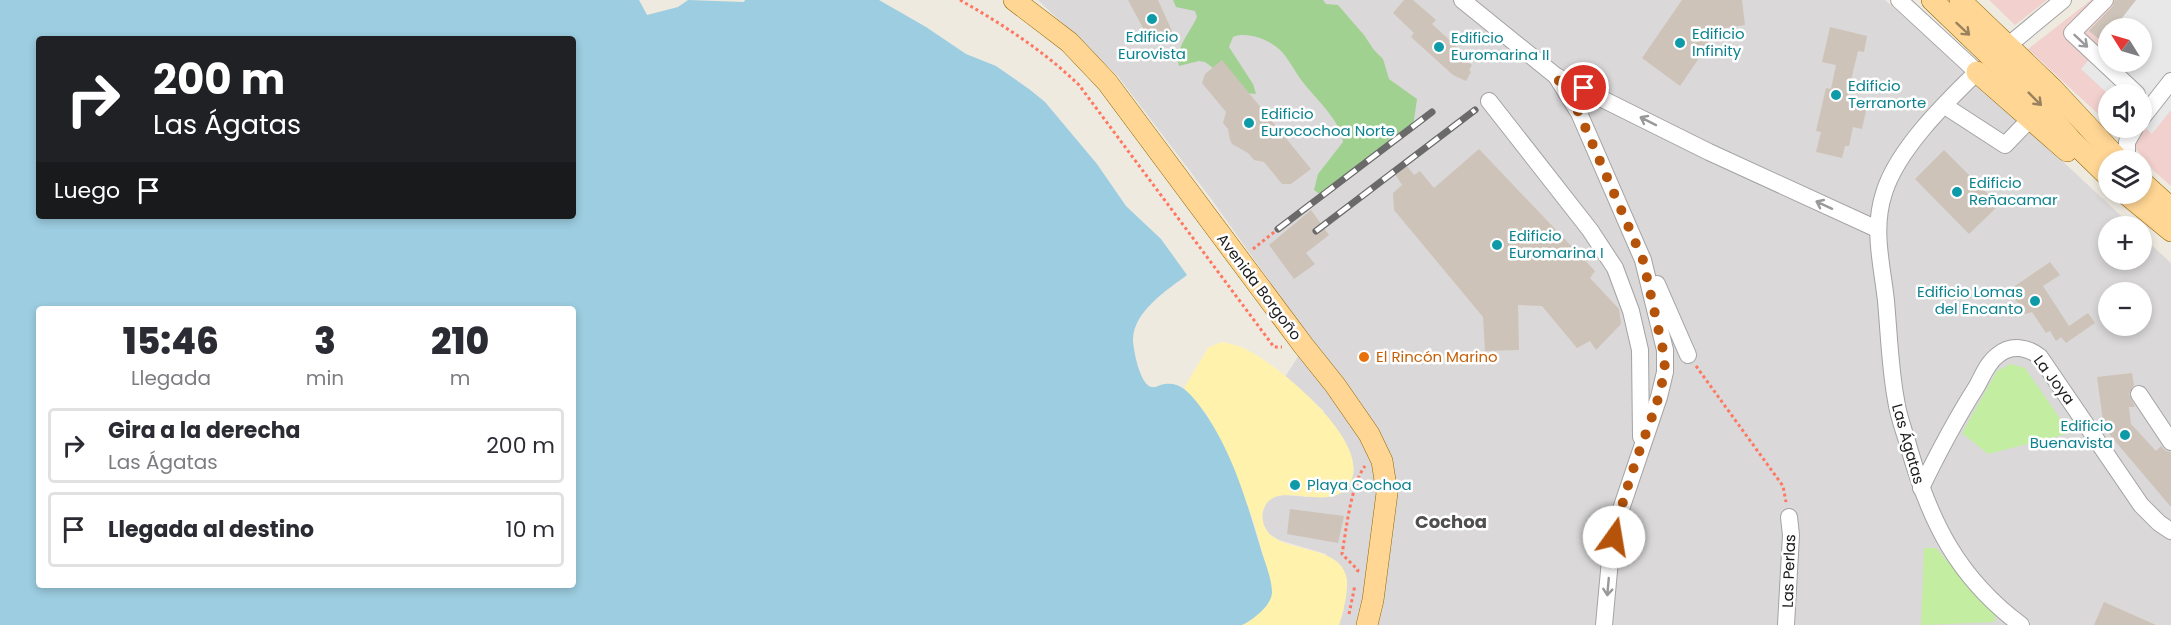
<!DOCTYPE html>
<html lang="es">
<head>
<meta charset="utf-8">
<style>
	body { margin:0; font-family:Poppins,sans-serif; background:#f2f2f3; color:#2b2b33; height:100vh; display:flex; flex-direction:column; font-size:22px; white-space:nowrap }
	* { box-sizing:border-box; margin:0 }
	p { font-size:20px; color:#7c7c81 }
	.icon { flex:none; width:33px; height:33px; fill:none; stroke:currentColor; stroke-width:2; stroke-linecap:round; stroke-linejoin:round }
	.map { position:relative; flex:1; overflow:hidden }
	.details { position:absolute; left:36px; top:306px; width:540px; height:282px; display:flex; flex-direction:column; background:#fff; border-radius:6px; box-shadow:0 3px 9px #0003 }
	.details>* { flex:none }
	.top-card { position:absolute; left:36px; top:36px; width:540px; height:183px; border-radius:6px; box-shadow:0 3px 9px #0003; background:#202124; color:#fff; overflow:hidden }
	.needle { width:39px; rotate:307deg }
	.buttons { position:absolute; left:2098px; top:18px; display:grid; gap:12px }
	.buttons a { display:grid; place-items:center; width:54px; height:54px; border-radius:50%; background:#fff; box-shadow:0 3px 9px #0003; font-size:30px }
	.pin { position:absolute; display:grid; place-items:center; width:51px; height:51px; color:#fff; margin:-26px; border:3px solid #fff; border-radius:50%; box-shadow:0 2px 6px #0007 }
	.me { position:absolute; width:66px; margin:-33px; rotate:13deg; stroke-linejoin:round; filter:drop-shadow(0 0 4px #0008) }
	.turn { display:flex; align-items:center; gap:21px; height:126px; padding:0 18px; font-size:27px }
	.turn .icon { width:78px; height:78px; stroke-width:2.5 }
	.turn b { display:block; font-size:42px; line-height:51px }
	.then { display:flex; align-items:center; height:57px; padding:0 18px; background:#0003; gap:12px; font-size:22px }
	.eta { display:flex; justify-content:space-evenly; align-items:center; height:102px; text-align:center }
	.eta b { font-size:36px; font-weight:800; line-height:42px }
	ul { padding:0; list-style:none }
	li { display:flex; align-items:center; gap:18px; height:75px; margin:0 12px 9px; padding:0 6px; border:3px solid #e1e1e2; border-radius:6px }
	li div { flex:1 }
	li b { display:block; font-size:22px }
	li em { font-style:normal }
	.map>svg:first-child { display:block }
</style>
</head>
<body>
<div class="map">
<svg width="2171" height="625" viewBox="0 0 2171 625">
	<rect width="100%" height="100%" fill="#eeeae0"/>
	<path fill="#dad8d8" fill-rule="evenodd" d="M1038 0H1885L1969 74 2132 226H2109V260H2142V236L2171 263V625H1339L1344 609 1326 554 1279 540 1269 534 1263 524 1262 513 1267 502 1274 496 1283 495 1309 497 1324 411 1285 377 1310 338 1212 200 1117 75ZM2109 292H2142V326H2109Z"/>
	<g fill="#f1d0cd" fill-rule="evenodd">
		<polygon points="1989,0 2047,0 2015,25"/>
		<path d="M2091 0H2171V186L2154 171 2138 151 2113 128H2142V94H2109V124L2028 49ZM2109 28H2142V62H2109Z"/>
	</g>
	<g fill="#c3eda1">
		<polygon points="2011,364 2025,368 2070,433 1988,454 1962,433 1997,371"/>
		<polygon points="1924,548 1936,548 1965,582 1995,612 1995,622 1921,625"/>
	</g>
	<path fill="#a1d191" d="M1173 0H1323L1326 4 1338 5 1364 35 1374 50 1383 59 1389 79 1417 99 1413 127 1410 132 1346 178 1323 193H1318L1314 190 1318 174 1343 142C1340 118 1312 96 1299 77 1293 68 1288 58 1280 50 1270 40 1247 31 1233 37L1229 47 1253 84 1256 94 1247 93 1205 62 1199 61 1179 66C1174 49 1191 31 1197 17L1195 11 1176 7Z"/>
	<path fill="#fff2ad" d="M1221 342C1231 344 1242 346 1251 352 1282 369 1370 441 1351 481 1334 518 1278 476 1264 508 1262 513 1262 517 1263 522 1271 558 1342 539 1347 580 1348 594 1343 612 1339 625H1242L1249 622 1268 572 1253 520 1232 464 1207 415 1184 388 1208 348Z"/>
	<polygon fill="#e8e8e8" points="2136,0 2171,0 2171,110 2152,134 2142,125 2142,94 2109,95 2081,69 2109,35 2109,62 2142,62 2142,28 2114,28"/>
	<path fill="#9ccde0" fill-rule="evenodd" d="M0 0H639L647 15 678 7 688 0 744 2 745 0H879L926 27 966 54 996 66 1029 89 1045 102 1097 164 1126 206 1161 239 1187 275C1167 290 1134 311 1133 339 1133 349 1140 386 1152 387 1156 388 1161 384 1165 384 1178 382 1187 390 1195 400 1231 444 1246 500 1262 553 1266 565 1272 580 1272 593 1271 606 1253 620 1242 625H0ZM39 39H573V216H39ZM39 309H573V585H39Z"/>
	<g fill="#cec3b9">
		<polygon points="1128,0 1158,0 1172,31 1171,37 1161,43 1151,43"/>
		<polygon points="1404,0 1413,0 1436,20 1432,24 1468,57 1465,60 1472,65 1469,70 1471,72 1466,81 1453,75 1411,37 1414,33 1393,13"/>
		<polygon points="1682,0 1742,0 1745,25 1719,29 1680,86 1642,58"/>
		<polygon points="2115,0 2136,0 2114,28 2109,28 2109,35 2103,42 2089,31 2112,7"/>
		<polygon points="1830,27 1867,36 1864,52 1858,51 1846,101 1867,106 1862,129 1853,127 1849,146 1845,146 1842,158 1816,152 1821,132 1816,131 1826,88 1831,89 1836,65 1822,62"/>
		<polygon points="1222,60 1311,169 1291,184 1282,184 1264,162 1254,160 1248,153 1232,144 1230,140 1228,129 1223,123 1226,112 1202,83 1205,74"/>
		<polygon points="1479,149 1595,271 1590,278 1619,309 1621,324 1596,350 1590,341 1577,348 1542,306 1518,305 1519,350 1485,351 1483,317 1394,210 1393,193 1402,185 1395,174 1406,165 1414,175 1420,171 1434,188"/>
		<polygon points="1944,150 1999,205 1969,234 1915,179"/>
		<polygon points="1311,210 1329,235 1306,253 1315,264 1294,279 1269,245"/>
		<polygon points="2050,262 2060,275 2043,286 2069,326 2088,313 2095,323 2066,343 2061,337 2056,341 2050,331 2046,333 2032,312 2025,314 2009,290"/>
		<polygon points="2132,373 2134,385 2129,394 2135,407 2129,407 2131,424 2156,451 2161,446 2166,451 2171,452 2171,507 2104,428 2097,377"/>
		<polygon points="1290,509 1344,516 1338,543 1287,534"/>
		<polygon points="2104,602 2156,625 2094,625"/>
	</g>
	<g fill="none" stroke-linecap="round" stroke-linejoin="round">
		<defs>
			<g id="minor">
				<polyline points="1462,0 1556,76 1709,152 1877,229"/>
				<path d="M1899 0 1977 72C1945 103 1897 150 1884 193 1872 230 1882 264 1886 301 1889 334 1890 368 1896 400 1898 416 1905 433 1909 448 1930 522 1958 578 2021 625"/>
				<polyline points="2105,0 2072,33 2137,94"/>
				<polyline points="1999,53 2063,0"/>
				<polyline points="1556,76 1579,113 1643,260 1665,350 1665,372 1659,397 1619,515 1610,560 1604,625"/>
				<polyline points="1489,101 1590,230 1615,268 1631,311 1640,350 1641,437"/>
				<polyline points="1945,106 2005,145 2030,119"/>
				<polyline points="2142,118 2171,81"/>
				<polyline points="2127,160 2127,142 2135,128"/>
				<polyline points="1657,284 1688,355"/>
				<polyline points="2139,394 2171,442"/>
				<path d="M1921 488C1938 453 1956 419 1977 386 1983 375 1988 362 1998 355 2011 344 2028 347 2040 357L2141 505 2159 523 2171 531"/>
				<polyline points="1786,625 1791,535 1789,517"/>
			</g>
			<g id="major">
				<polyline points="1014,0 1069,42 1107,82 1303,345 1335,385 1369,434 1382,461 1387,493 1373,600 1367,625"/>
				<polyline points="1932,0 2042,106 2071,140 2109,177"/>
				<polyline points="1960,0 2052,88 2119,160"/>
				<polyline points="1977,72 2067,151"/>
				<polyline points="2142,182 2171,208"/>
				<polyline points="2126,194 2171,231"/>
			</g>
		</defs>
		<use href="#minor" stroke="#a3a3a3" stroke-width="18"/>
		<use href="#major" stroke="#936900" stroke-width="22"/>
		<g stroke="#ff7760" stroke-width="3" stroke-dasharray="3 3" stroke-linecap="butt">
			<path d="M960 0C1002 24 1044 51 1079 85L1274 347H1282"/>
			<polyline points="1253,249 1278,229"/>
			<polyline points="1696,366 1783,486 1786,502"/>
			<path d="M1357 572 1358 570 1342 554C1346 531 1351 484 1365 466"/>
			<polyline points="1349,614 1355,585"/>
		</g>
		<use href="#minor" stroke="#fff" stroke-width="16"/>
		<use href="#major" stroke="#ffd694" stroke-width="21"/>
		<defs>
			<g id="rail">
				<polyline points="1278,229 1432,112"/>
				<polyline points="1316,231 1475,110"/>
			</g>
		</defs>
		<use href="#rail" stroke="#6a6a6a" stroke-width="7"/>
		<use href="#rail" stroke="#fff" stroke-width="4.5" stroke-dasharray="14" stroke-linecap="butt"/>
	</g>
	<defs><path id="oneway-shaft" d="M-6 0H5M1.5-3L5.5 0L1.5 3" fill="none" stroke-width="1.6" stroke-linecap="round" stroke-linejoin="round" transform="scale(1.5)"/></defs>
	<g stroke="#99825e">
		<use href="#oneway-shaft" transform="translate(1963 29) rotate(43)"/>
		<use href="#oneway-shaft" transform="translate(2035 99) rotate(45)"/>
	</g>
	<g stroke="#999">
		<use href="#oneway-shaft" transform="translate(2081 41) rotate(43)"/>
		<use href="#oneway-shaft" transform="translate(1648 121) rotate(-153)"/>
		<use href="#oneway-shaft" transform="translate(1824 205) rotate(-155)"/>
		<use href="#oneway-shaft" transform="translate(1608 587) rotate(95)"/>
	</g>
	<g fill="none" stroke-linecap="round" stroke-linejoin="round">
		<path stroke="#b45309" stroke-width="10" stroke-dasharray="0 18" d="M1584 88 1556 76 1579 113 1643 260 1665 359C1664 389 1652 416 1642 444 1631 474 1621 506 1614 537"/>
	</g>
	<g fill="#0f9aa8" stroke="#fff" stroke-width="2">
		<circle cx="1152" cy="19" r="6"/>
		<circle cx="1680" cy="43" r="6"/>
		<circle cx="1439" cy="47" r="6"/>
		<circle cx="1836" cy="95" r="6"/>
		<circle cx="1249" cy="123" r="6"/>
		<circle cx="1957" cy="192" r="6"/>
		<circle cx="1497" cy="245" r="6"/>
		<circle cx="2035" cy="301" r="6"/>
		<circle cx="2125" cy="435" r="6"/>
		<circle cx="1295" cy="485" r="6"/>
	</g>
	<circle fill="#e8710a" stroke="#fff" stroke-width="2" cx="1364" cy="357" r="6"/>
	<g text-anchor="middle" stroke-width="5" stroke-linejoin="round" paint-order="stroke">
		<g font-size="15" fill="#0d838f" stroke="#fff" text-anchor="start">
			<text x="1692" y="39">Edificio<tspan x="1692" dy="17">Infinity</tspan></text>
			<text x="1152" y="42" text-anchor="middle">Edificio<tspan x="1152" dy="17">Eurovista</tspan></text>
			<text x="1451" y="43">Edificio<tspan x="1451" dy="17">Euromarina II</tspan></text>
			<text x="1848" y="91">Edificio<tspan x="1848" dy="17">Terranorte</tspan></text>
			<text x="1261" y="119">Edificio<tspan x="1261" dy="17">Eurocochoa Norte</tspan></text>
			<text x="1969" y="188">Edificio<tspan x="1969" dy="17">Reñacamar</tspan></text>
			<text x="1509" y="241">Edificio<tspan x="1509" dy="17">Euromarina I</tspan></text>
			<text x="2023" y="297" text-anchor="end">Edificio Lomas<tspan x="2023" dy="17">del Encanto</tspan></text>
			<text x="2113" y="431" text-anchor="end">Edificio<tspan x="2113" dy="17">Buenavista</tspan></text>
			<text x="1307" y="490">Playa Cochoa</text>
		</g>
		<g font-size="15" fill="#1c1c1c" stroke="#fff">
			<text transform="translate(1259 287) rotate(53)" y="5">Avenida Borgoño</text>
			<text transform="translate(2054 380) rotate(53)" y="5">La Joya</text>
			<text transform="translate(1908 444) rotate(74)" y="5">Las Ágatas</text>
			<text transform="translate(1789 571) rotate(-88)" y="5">Las Perlas</text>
		</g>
		<g font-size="15" fill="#c56008" stroke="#fff" text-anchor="start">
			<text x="1376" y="362">El Rincón Marino</text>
		</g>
		<g font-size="18" font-weight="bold" fill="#4f4f4f" stroke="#fff">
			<text x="1451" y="528">Cochoa</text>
		</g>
	</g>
</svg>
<div class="buttons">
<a><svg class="needle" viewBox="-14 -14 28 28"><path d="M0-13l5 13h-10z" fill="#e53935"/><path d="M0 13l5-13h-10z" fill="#7c7c81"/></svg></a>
<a><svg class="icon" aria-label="sound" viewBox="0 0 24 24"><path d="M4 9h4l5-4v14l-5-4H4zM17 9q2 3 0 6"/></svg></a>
<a><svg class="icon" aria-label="layers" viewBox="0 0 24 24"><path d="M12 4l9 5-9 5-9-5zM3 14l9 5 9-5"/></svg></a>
<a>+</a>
<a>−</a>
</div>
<div class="pin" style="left:1584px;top:88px;background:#d93025"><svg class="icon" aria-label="arrive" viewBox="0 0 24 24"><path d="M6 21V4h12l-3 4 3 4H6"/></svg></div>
<svg class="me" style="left:1614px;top:537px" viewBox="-20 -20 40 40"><circle r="19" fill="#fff"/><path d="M0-13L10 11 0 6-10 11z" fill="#b45309"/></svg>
<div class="top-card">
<div class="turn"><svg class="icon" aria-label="right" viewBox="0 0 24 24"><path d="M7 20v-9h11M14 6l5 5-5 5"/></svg><div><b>200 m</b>Las Ágatas</div></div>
<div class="then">Luego<svg class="icon" aria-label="arrive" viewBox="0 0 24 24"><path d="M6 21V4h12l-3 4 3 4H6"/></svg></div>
</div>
<section class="details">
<div class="eta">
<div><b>15:46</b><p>Llegada</p></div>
<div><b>3</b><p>min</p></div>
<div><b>210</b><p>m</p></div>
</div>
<ul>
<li><svg class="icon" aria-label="right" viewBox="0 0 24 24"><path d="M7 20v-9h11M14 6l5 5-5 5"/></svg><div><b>Gira a la derecha</b><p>Las Ágatas</p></div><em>200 m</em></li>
<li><svg class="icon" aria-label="arrive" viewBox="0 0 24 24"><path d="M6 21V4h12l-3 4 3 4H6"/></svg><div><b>Llegada al destino</b></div><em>10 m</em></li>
</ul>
</section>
</div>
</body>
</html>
